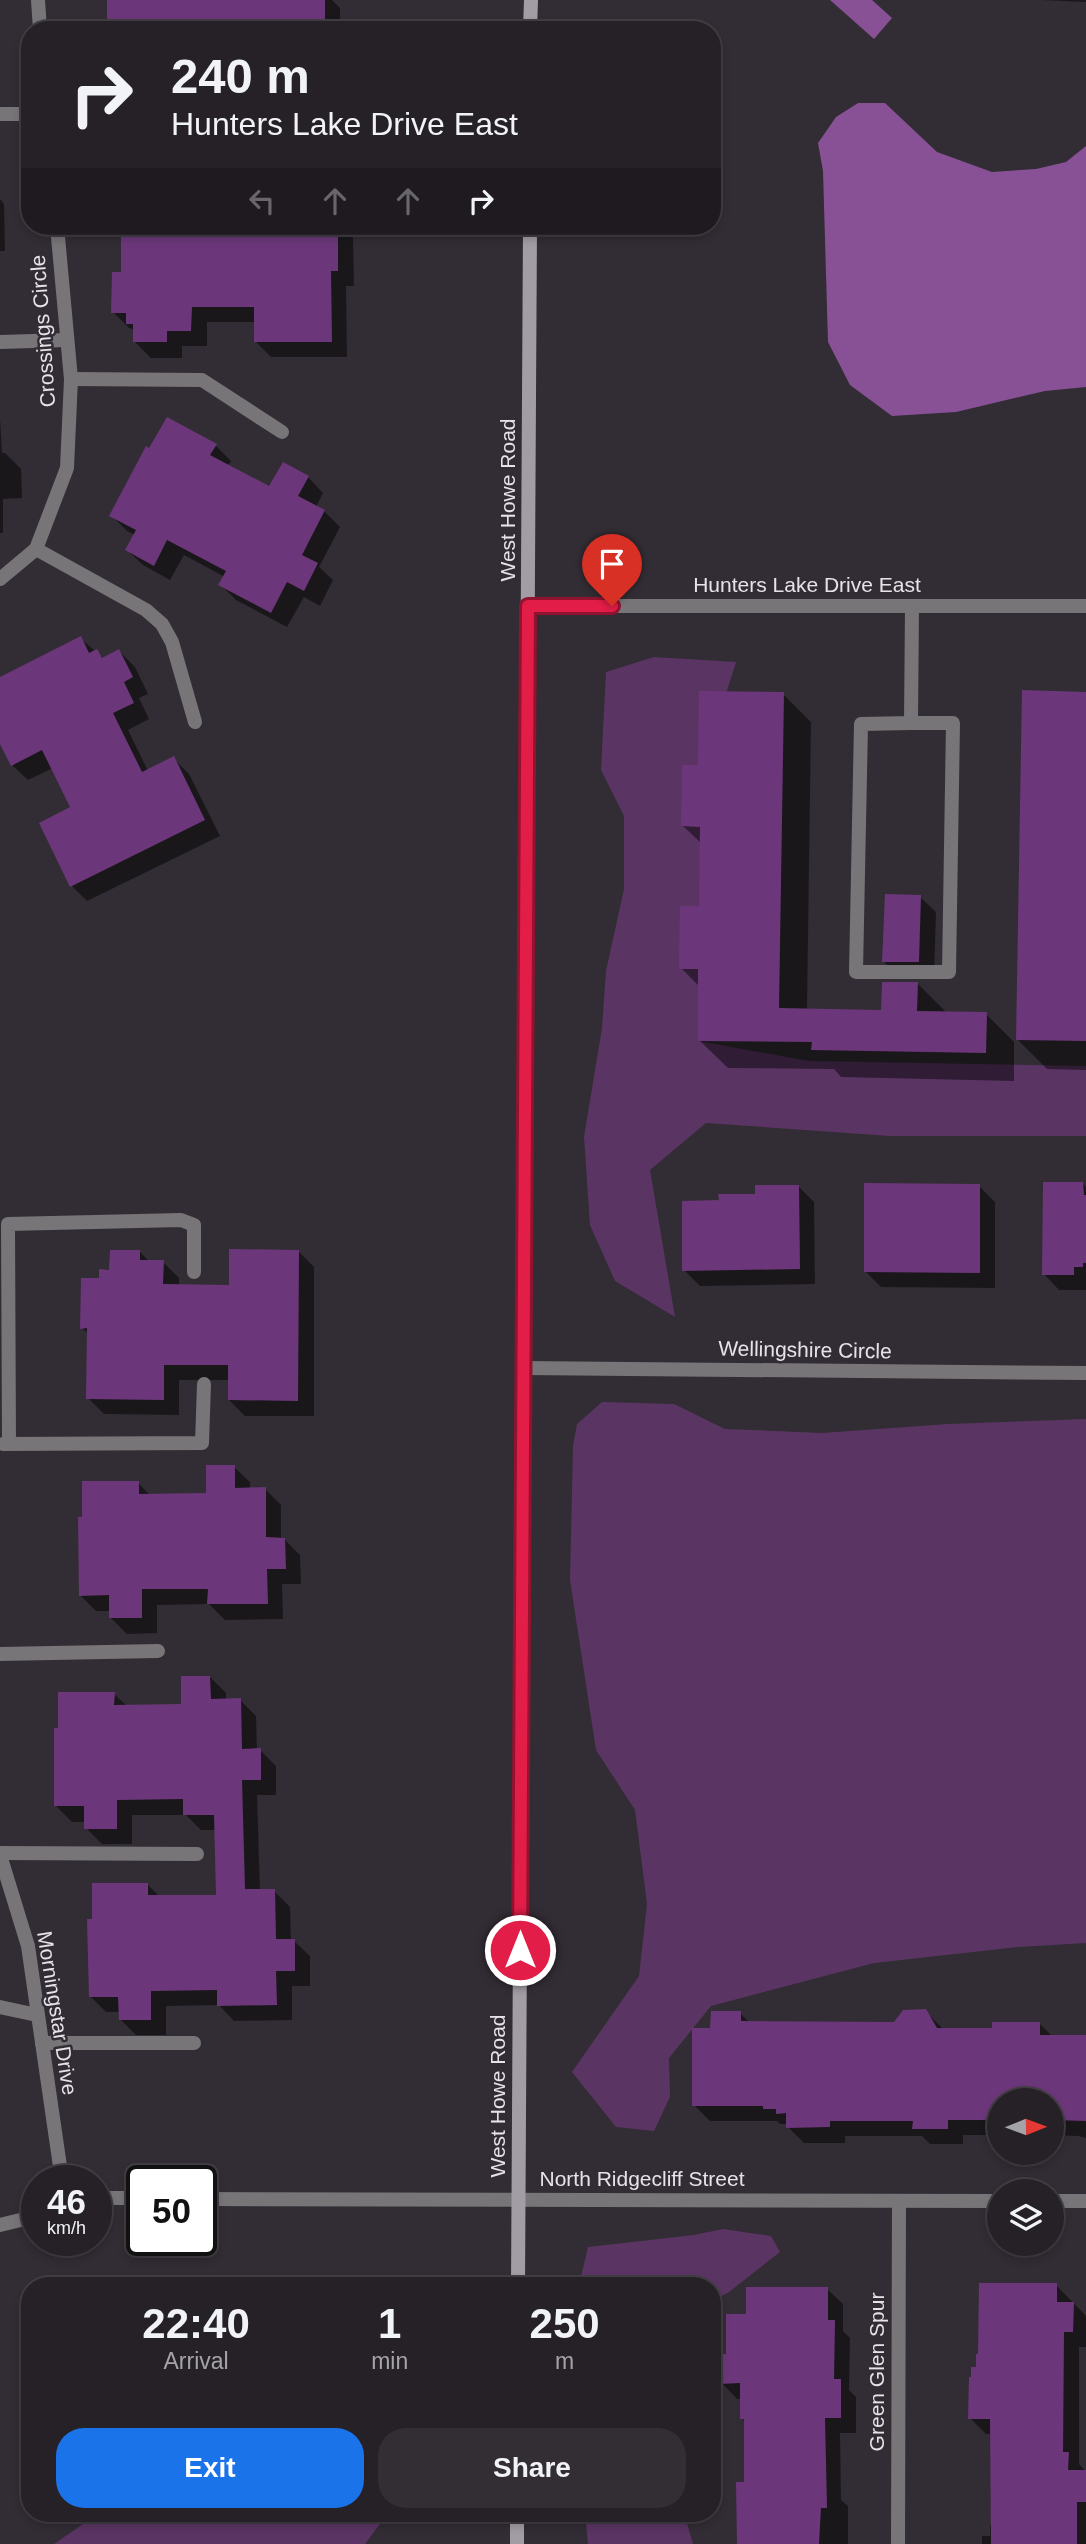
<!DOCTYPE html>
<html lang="en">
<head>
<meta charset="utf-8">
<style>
	body { margin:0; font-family:Helvetica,sans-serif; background:#322e33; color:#f1f3f6; height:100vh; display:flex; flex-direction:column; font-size:26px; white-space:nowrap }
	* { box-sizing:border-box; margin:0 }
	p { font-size:23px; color:#a4a3a7 }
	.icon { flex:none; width:38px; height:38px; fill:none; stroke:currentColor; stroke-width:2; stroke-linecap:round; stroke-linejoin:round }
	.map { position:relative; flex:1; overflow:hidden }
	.side { position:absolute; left:21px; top:2277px; width:700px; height:245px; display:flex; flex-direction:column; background:#262127; border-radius:28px; box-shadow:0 4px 10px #0003,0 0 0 2px #423e44 }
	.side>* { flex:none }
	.hud { position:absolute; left:21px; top:21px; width:700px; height:214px; border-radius:28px; box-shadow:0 4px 10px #0003,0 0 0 2px #423e44; background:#262127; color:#f1f3f6; overflow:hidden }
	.needle { width:46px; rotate:89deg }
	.buttons { position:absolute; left:987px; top:2088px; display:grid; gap:14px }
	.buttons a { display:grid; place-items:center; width:77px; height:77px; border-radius:50%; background:#262127; box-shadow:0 4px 10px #0003,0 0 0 2px #423e44; font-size:35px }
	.speed { position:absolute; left:21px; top:2165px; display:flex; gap:14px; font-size:35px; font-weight:700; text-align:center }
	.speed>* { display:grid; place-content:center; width:91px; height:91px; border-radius:50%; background:#262127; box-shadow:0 4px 10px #0003,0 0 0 2px #423e44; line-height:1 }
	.speed small { font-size:18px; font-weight:400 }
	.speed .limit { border:4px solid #111; border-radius:10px; background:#fff; color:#111 }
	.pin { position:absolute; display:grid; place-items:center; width:60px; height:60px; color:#fff; margin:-72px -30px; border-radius:50% 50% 50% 0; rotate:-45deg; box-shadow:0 0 7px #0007 }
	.pin .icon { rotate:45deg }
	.me { position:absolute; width:77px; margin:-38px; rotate:0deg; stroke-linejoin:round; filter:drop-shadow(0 0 5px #0008) }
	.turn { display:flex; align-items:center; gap:24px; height:147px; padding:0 35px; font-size:32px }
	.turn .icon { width:91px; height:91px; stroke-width:2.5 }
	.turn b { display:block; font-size:49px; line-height:60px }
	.lanes { display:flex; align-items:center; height:66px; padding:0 35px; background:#0003; justify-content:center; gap:35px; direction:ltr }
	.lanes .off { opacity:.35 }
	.eta { display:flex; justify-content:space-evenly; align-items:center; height:119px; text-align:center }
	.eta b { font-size:42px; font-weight:700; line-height:49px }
	.button { display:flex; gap:14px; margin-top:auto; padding:14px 35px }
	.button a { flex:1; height:80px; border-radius:28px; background:#1a73e8; color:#fff; font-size:28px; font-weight:700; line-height:80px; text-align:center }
	.button a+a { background:#322e33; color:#f1f3f6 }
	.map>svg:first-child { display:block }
</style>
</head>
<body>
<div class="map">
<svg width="1086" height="2544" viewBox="0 0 1086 2544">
	<rect width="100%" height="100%" fill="#322c34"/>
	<g fill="#5a3563">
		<polygon points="654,657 736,662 715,729 711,968 698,1041 809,1061 1086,1066 1086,1136 890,1136 706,1123 650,1170 675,1317 615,1281 590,1225 584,1137 602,1028 606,971 624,889 624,816 601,770 606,672"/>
		<polygon points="602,1402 674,1404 725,1429 822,1433 948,1424 1086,1419 1086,1943 1018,1947 874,1963 711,2006 669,2058 670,2097 654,2131 616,2127 572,2072 639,1976 647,1904 635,1810 596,1750 570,1580 573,1446 577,1424"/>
		<polygon points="723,2229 771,2236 780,2252 729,2292 712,2301 712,2286 579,2285 588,2247 694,2235"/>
		<polygon points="99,2513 388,2513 365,2544 54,2544"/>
		<polygon points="585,2513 684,2513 693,2544 588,2544"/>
	</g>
	<g fill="#885196">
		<polygon points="830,0 872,0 892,18 874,39"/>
		<polygon points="858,103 885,103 937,152 992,172 1036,169 1066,162 1086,146 1086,387 1045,391 956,412 892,416 850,385 828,342 823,171 818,143 836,117"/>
	</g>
	<g fill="#0007">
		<polygon points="109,0 332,0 340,8 340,30 109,30"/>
		<polygon points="1041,0 1086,0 1086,2"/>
		<polygon points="0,199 4,204 5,251 0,251"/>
		<polygon points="122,226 205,226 205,228 341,226 353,238 354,286 346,286 347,357 271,357 255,341 255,322 207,322 207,346 182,346 182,358 151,358 135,342 135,330 129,328 113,312 123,274"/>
		<polygon points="0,418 2,453 5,453 21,469 22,498 3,499 3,533 0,533"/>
		<polygon points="215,445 231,461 228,466 270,489 308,477 323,493 316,507 324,511 340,527 319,567 333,580 320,606 304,597 287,627 236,600 221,585 225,577 184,555 170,580 143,565 127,550 135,535 127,531 111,515"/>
		<polygon points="80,638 104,659 119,651 135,667 148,694 139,698 149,719 128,730 148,771 173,758 189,774 220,836 87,901 72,886 72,808 53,768 28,780 12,765 0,740 0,686"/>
		<polygon points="783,694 811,722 807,1010 882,1012 917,983 946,1012 986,1014 1014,1042 1014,1081 841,1077 834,1069 728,1068 699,1040 700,987 681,968 701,908 702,844 683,826 700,767"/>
		<polygon points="1086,694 1086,1070 1047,1069 1017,1039"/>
		<polygon points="920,897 936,912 934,978 900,978 884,962"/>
		<polygon points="1083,1184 1086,1187 1086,1290 1059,1290 1044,1274"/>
		<polygon points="798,1186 814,1202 815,1284 700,1286 684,1270 720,1202"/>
		<polygon points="979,1186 995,1202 995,1288 881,1287 865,1271"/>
		<polygon points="298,1251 314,1267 314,1416 245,1416 229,1400 229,1380 179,1380 179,1415 104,1414 88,1398 89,1334 82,1328 101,1280 111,1271 140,1252 150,1262 163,1262 179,1278 179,1286 230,1286"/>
		<polygon points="234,1467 250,1482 250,1489 265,1489 281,1505 281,1539 284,1539 300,1555 301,1584 282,1584 283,1619 225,1620 209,1604 157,1605 157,1633 127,1634 111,1618 111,1611 96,1611 80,1595 138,1483 151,1496 208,1495"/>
		<polygon points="210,1677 226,1693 226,1700 240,1700 256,1716 257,1750 260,1750 276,1766 276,1795 257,1795 260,1891 274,1891 290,1907 291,1941 294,1941 310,1956 310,1986 292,1986 292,2020 234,2021 219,2005 166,2006 166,2035 136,2035 120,2019 120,2012 106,2012 90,1996 93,1920 147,1884 160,1897 217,1896 216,1830 201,1830 186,1815 132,1815 132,1844 102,1844 86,1828 86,1822 72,1822 56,1806 114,1694 127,1706 183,1706"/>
		<polygon points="925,2011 943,2029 994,2030 1039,2023 1052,2036 1086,2036 1086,2138 1078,2136 1052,2135 1052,2100 999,2100 999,2135 963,2135 963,2144 930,2144 922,2136 845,2136 845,2143 804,2143 788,2127 788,2124 780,2124 777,2121 710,2121 694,2105 712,2030 740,2013 749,2022 895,2024"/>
		<polygon points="1056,2285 1086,2316 1086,2347 1079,2347 1079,2464 1086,2472 1086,2544 982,2544 982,2536 990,2536 990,2525 993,2525 992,2434 986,2434 970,2418 978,2369"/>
		<polygon points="827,2289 843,2304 843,2331 850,2338 849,2390 856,2397 856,2433 840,2433 841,2500 848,2506 848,2544 739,2544 746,2484 746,2423 742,2418 742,2399 737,2399 722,2383 728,2356 748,2316"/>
	</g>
	<g fill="#6c377a">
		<rect x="107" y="0" width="218" height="30"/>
		<polygon points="121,226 338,226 338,271 331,271 332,342 254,342 254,307 192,307 191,331 167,331 167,342 133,342 133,324 126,324 126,313 111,313 112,272 121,272"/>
		<polygon points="167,417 217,444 210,455 269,486 283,462 309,476 298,496 325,510 302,555 318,563 304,591 287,582 271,613 218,585 226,571 167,540 154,566 125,550 136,530 109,516 146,446 149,448"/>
		<polygon points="81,636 89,653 97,649 102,658 119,649 133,677 124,682 134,703 113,713 142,772 174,756 205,820 70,887 39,823 70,807 42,750 11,766 0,744 0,677"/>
		<polygon points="1022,690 1086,692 1086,1041 1016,1040"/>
		<polygon points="699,691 784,692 779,1008 881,1010 882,982 918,982 917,1011 987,1012 986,1053 811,1050 812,1042 698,1041 698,969 679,969 680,906 699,906 700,827 681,826 682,765 698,765"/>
		<polygon points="885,894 921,895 919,962 882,962"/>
		<polygon points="1043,1182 1083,1182 1084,1195 1086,1195 1086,1263 1083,1263 1083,1267 1074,1267 1074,1275 1042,1275"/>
		<polygon points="864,1183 980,1184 980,1273 864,1272"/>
		<polygon points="755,1185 799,1185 800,1269 682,1271 682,1201 719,1200 718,1194 755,1194"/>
		<polygon points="229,1249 299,1250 298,1401 228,1400 228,1365 164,1365 164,1400 86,1399 87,1328 80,1329 81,1278 99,1278 99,1269 109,1270 110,1250 140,1250 140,1260 164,1260 163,1284 229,1285"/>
		<polygon points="206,1465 235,1465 235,1488 266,1487 266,1537 285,1538 286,1569 267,1569 268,1604 207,1604 208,1589 142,1589 142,1618 109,1618 109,1595 79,1596 78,1517 82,1517 82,1481 139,1481 139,1494 206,1493"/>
		<polygon points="181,1676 210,1676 211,1699 241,1698 242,1749 261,1748 261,1780 242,1780 245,1889 275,1889 276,1939 295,1939 295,1971 276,1971 277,2005 217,2006 217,1990 151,1991 151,2020 119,2020 118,1997 89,1997 87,1919 92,1919 92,1883 148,1883 148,1895 216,1895 214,1815 183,1815 183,1799 117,1800 117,1829 84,1829 84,1806 54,1806 54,1728 58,1728 58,1692 115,1692 114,1705 181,1704"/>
		<polygon points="926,2009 937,2028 992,2028 992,2022 1040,2022 1040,2035 1086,2035 1086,2121 1052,2120 1052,2100 999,2100 999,2120 948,2120 948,2129 912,2129 913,2121 830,2121 830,2127 786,2128 786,2113 776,2114 776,2109 763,2109 763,2106 692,2106 692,2028 710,2028 711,2011 741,2011 741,2021 894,2022 903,2010"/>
		<polygon points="979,2283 1057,2283 1057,2302 1074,2302 1073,2332 1064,2332 1063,2452 1069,2452 1068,2470 1086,2470 1086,2502 1077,2502 1077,2544 991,2544 990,2419 968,2419 969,2377 971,2377 971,2367 976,2367 976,2354 978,2354"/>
		<polygon points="746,2287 828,2287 828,2320 835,2320 834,2379 841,2379 841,2418 825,2418 827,2508 821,2508 819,2544 737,2544 736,2482 744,2482 744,2419 740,2419 740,2383 720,2384 719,2354 726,2354 726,2314 746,2314"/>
	</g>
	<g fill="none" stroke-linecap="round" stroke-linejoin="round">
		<g stroke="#787579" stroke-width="14">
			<polyline points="0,114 30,114"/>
			<polyline points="0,342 67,340"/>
			<polyline points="71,379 202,380 282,432"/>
			<polyline points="36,549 146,610 162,624 172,642 195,722"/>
			<polyline points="911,723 861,724 856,972 949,972 953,723 911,723 912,606"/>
			<polyline points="3,1444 202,1443 204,1384"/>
			<polyline points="9,1444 8,1224 181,1220 194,1225 194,1272"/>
			<polyline points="0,1654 158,1651"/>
			<polyline points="0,1853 197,1854"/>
			<polyline points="42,2043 194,2043"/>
		</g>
		<g stroke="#787579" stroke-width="14">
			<polyline points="38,0 40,30"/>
			<polyline points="0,579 36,549 67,468 71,379 57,226"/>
			<polyline points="528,606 1086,606"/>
			<polyline points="523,1368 1086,1373"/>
			<polyline points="0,1855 28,1946 62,2180"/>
			<polyline points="0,2007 37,2015"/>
			<polyline points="201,2199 999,2201"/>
			<polyline points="96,2201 108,2198 142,2198"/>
			<polyline points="1052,2201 1086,2201"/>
			<polyline points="0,2225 37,2216"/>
			<polyline points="898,2544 899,2201"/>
		</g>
		<g stroke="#a29da4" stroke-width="14">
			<polyline points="530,30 531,0"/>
			<polyline points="518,2286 530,226"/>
			<polyline points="517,2544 517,2513"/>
		</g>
	</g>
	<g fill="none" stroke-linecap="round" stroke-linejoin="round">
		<defs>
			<polyline id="route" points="520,1950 528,606 612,606"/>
		</defs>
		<use href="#route" stroke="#92132f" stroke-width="18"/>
		<use href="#route" stroke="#e11d48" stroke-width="12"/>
	</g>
	<g text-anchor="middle" stroke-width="5" stroke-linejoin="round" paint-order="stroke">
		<g font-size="21" fill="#e7e2e8" stroke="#322c34">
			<text transform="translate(43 331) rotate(-94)" y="7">Crossings Circle</text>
			<text transform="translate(508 500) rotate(-90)" y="7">West Howe Road</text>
			<text x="807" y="592">Hunters Lake Drive East</text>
			<text transform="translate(805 1350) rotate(1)" y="7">Wellingshire Circle</text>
			<text transform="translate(57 2013) rotate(81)" y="7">Morningstar Drive</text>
			<text transform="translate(498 2096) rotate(-90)" y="7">West Howe Road</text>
			<text x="642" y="2186">North Ridgecliff Street</text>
			<text transform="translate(877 2372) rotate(-90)" y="7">Green Glen Spur</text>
		</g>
	</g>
</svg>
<div class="buttons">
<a><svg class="needle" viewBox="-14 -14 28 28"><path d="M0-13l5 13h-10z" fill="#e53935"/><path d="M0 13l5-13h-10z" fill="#a4a3a7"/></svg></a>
<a><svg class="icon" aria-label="layers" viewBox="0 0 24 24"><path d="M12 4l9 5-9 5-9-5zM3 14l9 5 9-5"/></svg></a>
</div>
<div class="speed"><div>46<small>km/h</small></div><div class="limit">50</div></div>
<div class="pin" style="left:612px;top:606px;background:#d93025"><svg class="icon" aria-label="arrive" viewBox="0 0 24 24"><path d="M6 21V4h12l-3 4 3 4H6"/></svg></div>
<svg class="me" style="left:520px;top:1950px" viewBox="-20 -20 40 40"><circle r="17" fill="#e11d48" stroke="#fff" stroke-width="3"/><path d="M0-11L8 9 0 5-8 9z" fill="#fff"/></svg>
<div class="hud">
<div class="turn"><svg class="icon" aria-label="right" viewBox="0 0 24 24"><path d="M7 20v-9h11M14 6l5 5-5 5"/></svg><div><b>240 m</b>Hunters Lake Drive East</div></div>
<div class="lanes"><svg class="icon off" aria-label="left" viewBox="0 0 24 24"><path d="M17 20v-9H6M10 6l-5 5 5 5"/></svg><svg class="icon off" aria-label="ahead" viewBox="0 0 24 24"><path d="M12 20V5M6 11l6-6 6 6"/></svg><svg class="icon off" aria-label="ahead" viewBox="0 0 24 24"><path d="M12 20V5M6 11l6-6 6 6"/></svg><svg class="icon" aria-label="right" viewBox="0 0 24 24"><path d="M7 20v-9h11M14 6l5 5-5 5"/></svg></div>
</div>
<section class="side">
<div class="eta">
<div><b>22:40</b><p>Arrival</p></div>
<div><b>1</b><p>min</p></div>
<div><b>250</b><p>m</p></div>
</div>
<div class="button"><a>Exit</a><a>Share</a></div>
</section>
</div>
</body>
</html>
